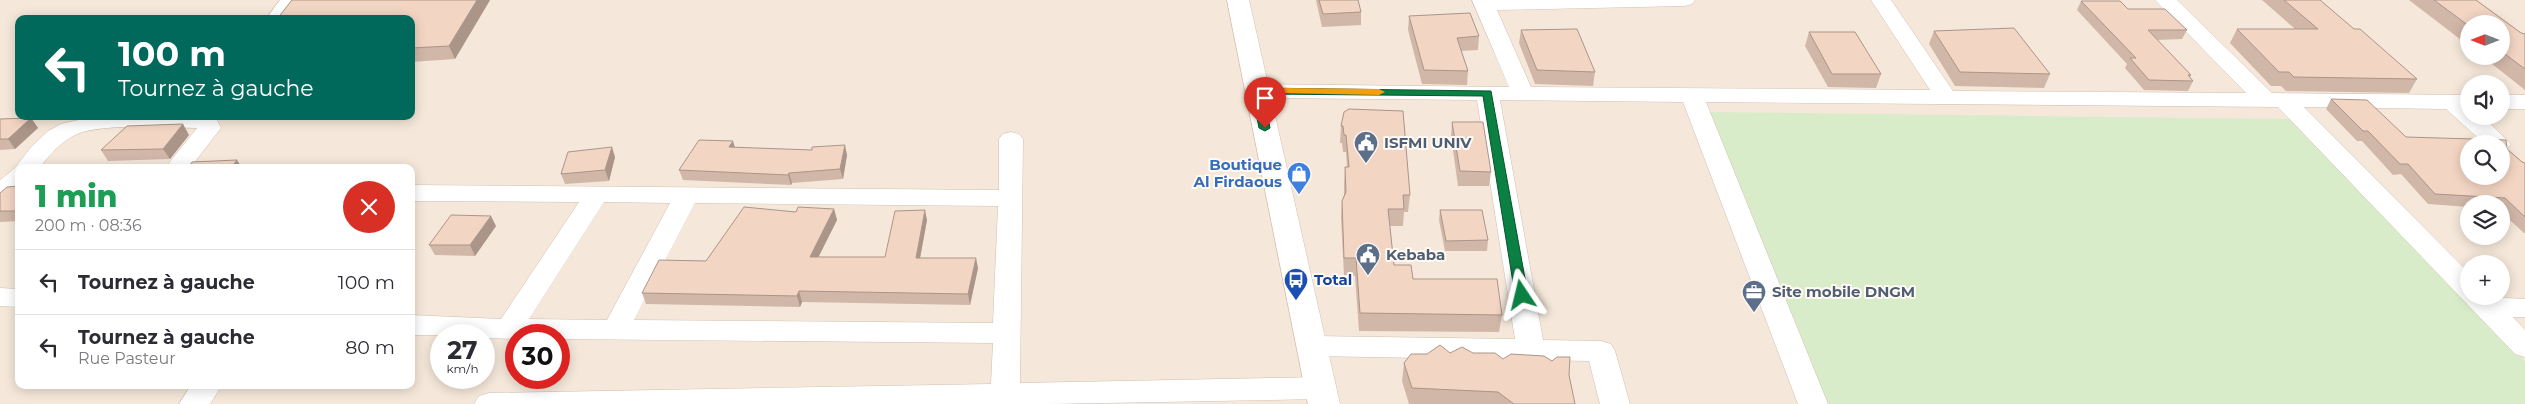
<!DOCTYPE html>
<html lang="fr">
<head>
<meta charset="utf-8">
<style>
	body { margin:0; font-family:Montserrat,sans-serif; background:#f7f7f7; color:#2b2b33; height:100vh; display:flex; flex-direction:column; font-size:19px; white-space:nowrap }
	* { box-sizing:border-box; margin:0 }
	p { font-size:16px; color:#7c7c81 }
	.icon { flex:none; width:28px; height:28px; fill:none; stroke:currentColor; stroke-width:2; stroke-linecap:round; stroke-linejoin:round }
	.map { position:relative; flex:1; overflow:hidden }
	.side { position:absolute; left:15px; top:164px; width:400px; height:225px; display:flex; flex-direction:column; background:#fff; border-radius:10px; box-shadow:0 2px 12px #0003 }
	.side>* { flex:none }
	.top-card { position:absolute; left:15px; top:15px; width:400px; height:105px; border-radius:10px; box-shadow:0 2px 12px #0003; background:#00695c; color:#fff; overflow:hidden }
	.needle { width:32px; rotate:270deg }
	.buttons { position:absolute; left:2460px; top:15px; display:grid; gap:10px }
	.buttons a { display:grid; place-items:center; width:50px; height:50px; border-radius:50%; background:#fff; box-shadow:0 2px 12px #0003; font-size:25px }
	.speed { position:absolute; left:430px; top:324px; display:flex; gap:10px; font-size:25px; font-weight:700; text-align:center }
	.speed>* { display:grid; place-content:center; width:65px; height:65px; border-radius:50%; background:#fff; box-shadow:0 2px 12px #0003; line-height:1 }
	.speed small { font-size:12px; font-weight:400 }
	.speed .limit { border:8px solid #d22; background:#fff; color:#111 }
	.pin { position:absolute; display:grid; place-items:center; width:42px; height:42px; color:#fff; margin:-51px -21px; border-radius:50% 50% 50% 0; rotate:-45deg; box-shadow:0 0 5px #0007 }
	.pin .icon { rotate:45deg }
	.me { position:absolute; width:55px; margin:-28px; rotate:350deg; stroke-linejoin:round; filter:drop-shadow(0 0 4px #0008) }
	.turn { display:flex; align-items:center; gap:18px; height:105px; padding:0 20px; font-size:22px }
	.turn .icon { width:65px; height:65px; stroke-width:2.5 }
	.turn b { display:block; font-size:35px; line-height:42px }
	.round { display:grid; place-items:center; flex:none; width:52px; height:52px; border-radius:26px; background:#f7f7f7 }
	.summary { display:flex; align-items:center; justify-content:space-between; height:85px; padding:0 20px }
	h1 { font-size:30px; font-weight:800; line-height:38px; color:#1e9e55 }
	ul { padding:0; list-style:none }
	li { display:flex; align-items:center; gap:15px; height:65px; padding:0 20px; border-top:1px solid #e1e1e2 }
	li div { flex:1 }
	li b { display:block; font-size:19px }
	li em { font-style:normal }
	.map>svg:first-child { display:block }
</style>
</head>
<body>
<div class="map">
<svg width="2525" height="404" viewBox="0 0 2525 404">
	<rect width="100%" height="100%" fill="#fdf6ec"/>
	<path fill="#f5e8da" fill-rule="evenodd" d="M0 0H2525V404H0ZM19 19H411V116H19ZM2469 24H2501V56H2469ZM2469 84H2501V116H2469ZM2469 144H2501V176H2469ZM19 168H411V385H19ZM2469 204H2501V236H2469ZM2469 264H2501V296H2469ZM441 335H484V378H441ZM516 335H559V378H516Z"/>
	<polygon fill="#d8ecc9" points="1710,112 2290,119 2525,361 2525,404 1827,404"/>
	<g fill="none" stroke-linecap="round" stroke-linejoin="round">
		<defs>
			<g id="minor">
				<polygon points="280,0 301,0 287,19 266,19"/>
				<polygon points="1472,0 1695,0 1692,4 1685,6 1497,10 1531,87 1930,90 1871,0 1891,0 1953,91 2246,93 2155,0 2177,0 2272,93 2469,95 2469,116 2482,116 2511,144 2507,149 2501,151 2501,144 2485,144 2446,109 2304,107 2469,273 2469,296 2525,299 2525,317 2513,317 2525,330 2525,357 2515,354 2278,107 1706,102 1828,404 1798,404 1683,102 1500,100 1543,340 1601,341 1611,344 1615,351 1630,404 1600,404 1589,361 1312,356 1302,353 1298,346 1302,339 1312,336 1515,339 1477,100 1257,98 1249,96 1246,91 1249,86 1257,84 1509,87"/>
				<rect x="2501" y="95" width="24" height="14"/>
				<path d="M96 116H209L216 118 221 128 190 168H165L197 128C166 128 104 123 77 134 61 141 50 155 39 168H19V190L9 200 0 203V180L14 169 32 146 48 131 61 124Z"/>
				<path d="M1011 132 1019 134 1023 139 1020 383 1321 377 1331 380 1336 388 1331 396 1321 399 1049 404H474L479 396 489 393 991 384 993 343 559 339V335H516V339L484 338V335H411V315L501 319 579 202 411 201V185L999 190V139L1003 134ZM604 202 670 203 607 320 529 319ZM695 203 998 206 993 323 634 320Z"/>
				<polygon points="0,288 19,289 19,307 0,306"/>
				<polygon points="191,385 222,385 210,404 179,404"/>
			</g>
			<polygon id="secondary" points="1227,0 1249,0 1340,404 1308,404"/>
		</defs>
		<use href="#minor" stroke="#d1beb0" stroke-width="1"/>
		<use href="#secondary" stroke="#d6c0b0" stroke-width="1"/>
		<use href="#minor" fill="#fff" fill-rule="evenodd"/>
		<use href="#secondary" fill="#fff" fill-rule="evenodd"/>
	</g>
	<g fill="#d1b7a8">
		<polygon points="292,0 490,0 455,59 411,62 411,19"/>
		<polygon points="1316,0 1358,0 1361,12 1361,25 1322,27"/>
		<polygon points="2262,0 2320,0 2354,29 2417,79 2409,93 2286,91 2281,86 2271,86 2230,43 2237,29 2295,29"/>
		<polygon points="2409,0 2476,0 2521,33 2525,34 2525,90 2482,56 2501,56 2501,24 2469,24 2469,46"/>
		<polygon points="2081,1 2128,9 2187,30 2182,39 2157,40 2191,75 2190,77 2193,81 2188,91 2144,90 2125,68 2127,64 2077,10"/>
		<polygon points="1409,16 1479,36 1478,50 1461,51 1468,71 1467,85 1422,84 1408,30"/>
		<polygon points="1521,30 1595,72 1593,86 1535,84 1519,43"/>
		<polygon points="1934,31 2050,74 2044,88 1955,86 1929,44"/>
		<polygon points="1809,32 1881,74 1876,88 1828,87 1805,46"/>
		<polygon points="2331,99 2406,137 2507,149 2522,162 2525,163 2525,233 2524,233 2501,212 2501,204 2469,204 2469,207 2428,204 2401,174 2393,175 2362,141 2357,141 2326,109"/>
		<polygon points="1344,112 1410,195 1408,212 1404,212 1403,226 1390,226 1394,265 1413,279 1502,315 1499,332 1359,331 1355,276 1344,275 1341,218 1342,201 1344,195 1344,184 1345,167 1347,167 1346,152 1343,152 1342,143 1340,143 1341,126"/>
		<polygon points="31,118 38,128 15,149 0,150 0,119"/>
		<polygon points="1452,122 1491,172 1489,186 1458,186 1451,136"/>
		<polygon points="189,135 170,159 108,161 101,150"/>
		<polygon points="735,147 847,155 843,179 792,183 791,185 683,180 679,170"/>
		<polygon points="615,157 609,181 565,184 561,174"/>
		<polygon points="19,186 19,221 0,222 0,193"/>
		<polygon points="834,209 837,220 818,257 885,257 927,220 920,258 978,268 970,305 802,302 800,307 646,304 642,293 706,261 796,212"/>
		<polygon points="1440,210 1488,240 1487,251 1445,251 1439,220"/>
		<polygon points="496,226 475,256 435,255 429,245"/>
		<polygon points="1450,353 1473,353 1503,359 1569,375 1575,404 1409,404 1402,381 1404,363"/>
	</g>
	<g fill="#aa9588">
		<polygon points="477,0 490,0 455,59 449,46"/>
		<polygon points="31,118 38,128 15,149 8,139"/>
		<polygon points="183,124 189,135 170,159 163,149"/>
		<polygon points="733,141 736,151 729,147"/>
		<polygon points="845,145 847,155 843,179 840,169"/>
		<polygon points="612,147 615,157 609,181 605,170"/>
		<polygon points="237,160 242,168 231,168"/>
		<polygon points="789,173 792,183 791,185 788,175"/>
		<polygon points="834,209 837,220 813,268 810,257"/>
		<polygon points="925,210 927,220 918,269 916,258"/>
		<polygon points="491,216 496,226 475,256 470,245"/>
		<polygon points="976,258 978,268 970,305 968,294"/>
		<polygon points="799,291 802,302 800,307 797,296"/>
	</g>
	<g fill="#f3d5c3" stroke="#aa9588" fill-rule="evenodd">
		<polygon points="292,0 477,0 449,46 411,48 411,19 277,19"/>
		<polygon points="1319,0 1358,0 1361,12 1323,14"/>
		<polygon points="2284,0 2320,0 2354,29 2360,29 2417,79 2294,77 2289,72 2279,72 2237,29 2318,29"/>
		<polygon points="2434,0 2476,0 2521,33 2525,34 2525,69 2501,51 2501,24 2469,24 2469,26"/>
		<polygon points="2081,1 2120,1 2128,9 2165,9 2187,30 2148,30 2191,75 2188,75 2193,81 2149,80 2130,58 2136,58"/>
		<polygon points="1470,13 1479,36 1457,38 1468,71 1424,70 1409,16"/>
		<polygon points="2014,28 2050,74 1960,72 1934,31"/>
		<polygon points="1577,29 1595,72 1537,70 1521,30"/>
		<polygon points="1809,32 1855,32 1881,74 1832,74"/>
		<path d="M2331 99 2367 100 2406 137 2506 140 2507 149 2522 162 2525 163V217L2505 198 2435 194 2408 164H2400L2368 131H2363ZM2469 144H2501V176H2469Z"/>
		<polygon points="1349,109 1403,111 1410,195 1403,195 1404,209 1388,209 1394,265 1411,265 1413,279 1497,279 1502,315 1360,313 1356,258 1344,258 1342,201 1346,192 1345,167 1349,167 1346,135 1344,135 1343,126 1341,126 1344,112"/>
		<polygon points="31,118 8,139 0,139 0,119"/>
		<polygon points="1452,122 1483,122 1491,172 1460,171"/>
		<polygon points="183,124 163,149 101,150 127,126"/>
		<polygon points="699,140 733,141 729,147 812,150 812,147 845,145 840,169 789,173 788,175 679,170"/>
		<polygon points="612,147 605,170 561,174 568,152"/>
		<polygon points="237,160 231,168 188,168 192,162"/>
		<polygon points="19,186 19,211 0,211 0,193 7,187"/>
		<polygon points="744,207 796,212 798,207 834,209 810,257 885,257 895,211 925,210 916,258 976,258 968,294 799,291 797,296 642,293 659,260 706,261"/>
		<polygon points="1440,210 1482,210 1488,240 1446,241"/>
		<polygon points="451,215 491,216 470,245 429,245"/>
		<polygon points="1440,345 1450,353 1462,347 1473,353 1495,353 1503,359 1511,354 1544,356 1552,361 1557,357 1570,357 1569,375 1575,404 1514,404 1498,392 1412,388 1404,363 1411,354 1427,354"/>
	</g>
	<polygon fill="#0b8043" stroke="#07532c" points="1257,88 1491,91 1528,295 1526,298 1517,298 1515,295 1483,96 1263,94 1270,128 1265,131 1259,128 1252,91"/>
	<polygon fill="#f59e0b" points="1285,88 1379,89 1385,92 1379,95 1281,93 1281,89"/>
	<defs>
		<symbol id="civic-pin" viewBox="-11 -11 22 30"><path d="M0 17L-7.5 6A9.5 9.5 0 1 1 7.5 6Z" fill="#5c6f8a" stroke="#fffaf3"/><path d="M-.6-6.5H3V-4.5H.6V-3L4-1V1h2V6H-6V1h2V-1L-.6-3ZM-1.2 2.5V6h2.4V2.5Z" fill="#fff"/></symbol>
		<symbol id="shop-pin" viewBox="-11 -11 22 30"><path d="M0 17L-7.5 6A9.5 9.5 0 1 1 7.5 6Z" fill="#3f7fe0" stroke="#fffaf3"/><path d="M-5-2.5h2.3a2.7 3.5 0 0 1 5.4 0H5L5.5 6h-11ZM-1.5-2.5h3a1.5 2.3 0 0 0-3 0Z" fill="#fff"/></symbol>
		<symbol id="bus-pin" viewBox="-11 -11 22 30"><path d="M0 17L-7.5 6A9.5 9.5 0 1 1 7.5 6Z" fill="#1a4fb4" stroke="#fffaf3"/><path d="M-5-6H5V4H4V6H2V4H-2V6H-4V4H-5ZM-3.5-4V0h7V-4ZM-3.5 1.2v1.5H-2V1.2ZM2 1.2v1.5H3.5V1.2Z" fill="#fff"/></symbol>
		<symbol id="office-pin" viewBox="-11 -11 22 30"><path d="M0 17L-7.5 6A9.5 9.5 0 1 1 7.5 6Z" fill="#5c6f8a" stroke="#fffaf3"/><path d="M-6-3h4V-5.5h4V-3h4V5H-6ZM-1-4.5V-3h2v-1.5ZM-6 0V1H6V0Z" fill="#fff"/></symbol>
	</defs>
	<g fill-rule="evenodd">
		<use href="#civic-pin" x="1352" y="129" width="28" height="38"/>
		<use href="#shop-pin" x="1285" y="160" width="28" height="38"/>
		<use href="#civic-pin" x="1354" y="241" width="28" height="38"/>
		<use href="#bus-pin" x="1282" y="266" width="28" height="38"/>
		<use href="#office-pin" x="1740" y="278" width="28" height="38"/>
	</g>
	<g text-anchor="middle" stroke-width="4" stroke-linejoin="round" paint-order="stroke">
		<g font-size="15" font-weight="bold" fill="#4e5e75" stroke="#fffaf3" text-anchor="start">
			<text x="1384" y="148">ISFMI UNIV</text>
			<text x="1386" y="260">Kebaba</text>
			<text x="1772" y="297">Site mobile DNGM</text>
		</g>
		<g font-size="15" font-weight="bold" fill="#366cbe" stroke="#fffaf3" text-anchor="end">
			<text x="1282" y="170">Boutique<tspan x="1282" dy="17">Al Firdaous</tspan></text>
		</g>
		<g font-size="15" font-weight="bold" fill="#164399" stroke="#fffaf3" text-anchor="start">
			<text x="1314" y="285">Total</text>
		</g>
	</g>
</svg>
<div class="buttons">
<a><svg class="needle" viewBox="-14 -14 28 28"><path d="M0-13l5 13h-10z" fill="#e53935"/><path d="M0 13l5-13h-10z" fill="#7c7c81"/></svg></a>
<a><svg class="icon" aria-label="sound" viewBox="0 0 24 24"><path d="M4 9h4l5-4v14l-5-4H4zM17 9q2 3 0 6"/></svg></a>
<a><svg class="icon" aria-label="search" viewBox="0 0 24 24"><circle cx="10" cy="10" r="6"/><path d="M15 15l6 6"/></svg></a>
<a><svg class="icon" aria-label="layers" viewBox="0 0 24 24"><path d="M12 4l9 5-9 5-9-5zM3 14l9 5 9-5"/></svg></a>
<a>+</a>
</div>
<div class="speed"><div>27<small>km/h</small></div><div class="limit">30</div></div>
<div class="pin" style="left:1265px;top:128px;background:#d93025"><svg class="icon" aria-label="arrive" viewBox="0 0 24 24"><path d="M6 21V4h12l-3 4 3 4H6"/></svg></div>
<svg class="me" style="left:1522px;top:295px" viewBox="-20 -20 40 40"><path d="M0-17L14 15 0 8-14 15z" fill="#0b8043" stroke="#fff" stroke-width="4"/></svg>
<div class="top-card">
<div class="turn"><svg class="icon" aria-label="left" viewBox="0 0 24 24"><path d="M17 20v-9H6M10 6l-5 5 5 5"/></svg><div><b>100 m</b>Tournez à gauche</div></div>
</div>
<section class="side">
<div class="summary"><div><h1>1 min</h1><p>200 m · 08:36</p></div><a class="round" style="background:#d93025;color:#fff"><svg class="icon" aria-label="close" viewBox="0 0 24 24"><path d="M6 6l12 12M18 6L6 18"/></svg></a></div>
<ul>
<li><svg class="icon" aria-label="left" viewBox="0 0 24 24"><path d="M17 20v-9H6M10 6l-5 5 5 5"/></svg><div><b>Tournez à gauche</b></div><em>100 m</em></li>
<li><svg class="icon" aria-label="left" viewBox="0 0 24 24"><path d="M17 20v-9H6M10 6l-5 5 5 5"/></svg><div><b>Tournez à gauche</b><p>Rue Pasteur</p></div><em>80 m</em></li>
</ul>
</section>
</div>
</body>
</html>
